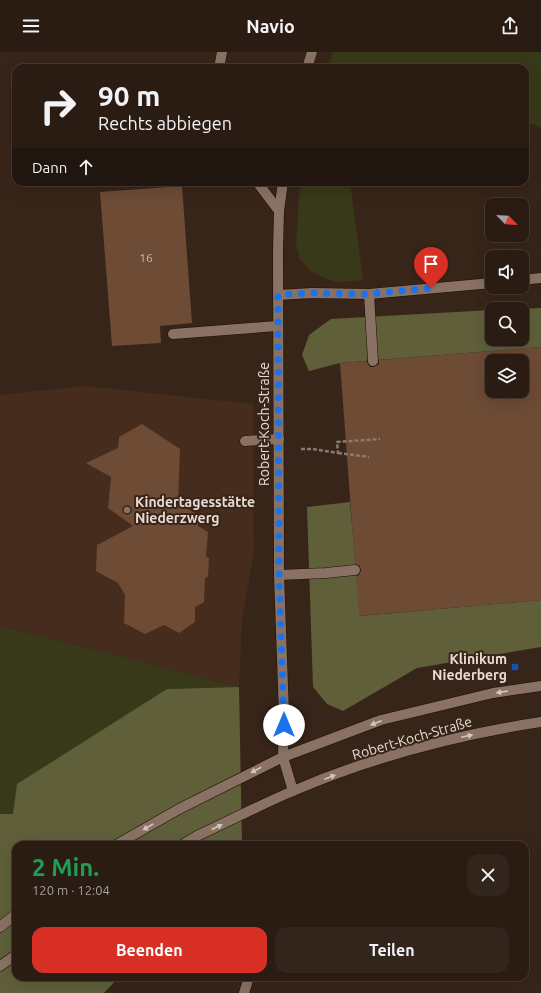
<!DOCTYPE html>
<html lang="de">
<head>
<meta charset="utf-8">
<style>
	body { margin:0; font-family:Ubuntu,sans-serif; background:#32251c; color:#f1f3f6; height:100vh; display:flex; flex-direction:column; font-size:15px; white-space:nowrap }
	* { box-sizing:border-box; margin:0 }
	p { font-size:13px; color:#a5a1a0 }
	.icon { flex:none; width:22px; height:22px; fill:none; stroke:currentColor; stroke-width:2; stroke-linecap:round; stroke-linejoin:round }
	.map { position:relative; flex:1; overflow:hidden }
	.details { position:absolute; left:12px; top:789px; width:517px; height:140px; display:flex; flex-direction:column; background:#2a1c13; border-radius:12px; box-shadow:0 4px 16px #0002,0 0 0 1px #463a33 }
	.details>* { flex:none }
	.guide { position:absolute; left:12px; top:12px; width:517px; height:122px; border-radius:12px; box-shadow:0 4px 16px #0002,0 0 0 1px #463a33; background:#2a1c13; color:#f1f3f6; overflow:hidden }
	.needle { width:26px; rotate:115deg }
	.fabs { position:absolute; left:485px; top:146px; display:grid; gap:8px }
	.fabs a { display:grid; place-items:center; width:44px; height:44px; border-radius:8px; background:#2a1c13; box-shadow:0 4px 16px #0002,0 0 0 1px #463a33; font-size:20px }
	.pin { position:absolute; display:grid; place-items:center; width:34px; height:34px; color:#fff; margin:-41px -17px; border-radius:50% 50% 50% 0; rotate:-45deg; box-shadow:0 0 4px #0007 }
	.pin .icon { rotate:45deg }
	.me { position:absolute; width:44px; margin:-22px; rotate:0deg; stroke-linejoin:round; filter:drop-shadow(0 0 3px #0008) }
	.turn { display:flex; align-items:center; gap:14px; height:84px; padding:0 20px; font-size:18px }
	.turn .icon { width:52px; height:52px; stroke-width:2.5 }
	.turn b { display:block; font-size:28px; line-height:34px }
	.then { display:flex; align-items:center; height:38px; padding:0 20px; background:#0003; gap:8px; font-size:15px }
	.round { display:grid; place-items:center; flex:none; width:42px; height:42px; border-radius:12px; background:#32251c }
	.summary { display:flex; align-items:center; justify-content:space-between; height:68px; padding:0 20px }
	h1 { font-size:24px; font-weight:700; line-height:30px; color:#1e9e55 }
	.cta { display:flex; gap:8px; margin-top:auto; padding:8px 20px }
	.cta a { flex:1; height:46px; border-radius:12px; background:#d93025; color:#fff; font-size:16px; font-weight:700; line-height:46px; text-align:center }
	.cta a+a { background:#32251c; color:#f1f3f6 }
	header { display:flex; justify-content:space-between; align-items:center; height:52px; padding:0 20px; background:#2a1c13; font-size:18px; font-weight:700 }
	.map>svg:first-child { display:block }
</style>
</head>
<body>
<header><svg class="icon" aria-label="menu" viewBox="0 0 24 24"><path d="M4 6h16M4 12h16M4 18h16"/></svg>Navio<svg class="icon" aria-label="share" viewBox="0 0 24 24"><path d="M12 15V3M7 8l5-5 5 5M5 13v7h14v-7"/></svg></header>
<div class="map">
<svg width="541" height="941" viewBox="0 0 541 941">
	<rect width="100%" height="100%" fill="#382519"/>
	<polygon fill="#452c1c" points="86,334 253,352 254,499 242,568 239,635 21,579 0,575 0,343"/>
	<g fill="#383918">
		<polygon points="333,0 541,0 541,76 535,72 525,74 525,16 328,16"/>
		<polygon points="300,130 350,130 363,228 338,230 326,227 312,220 300,208 296,192"/>
		<polygon points="0,575 21,579 239,635 167,637 13,762 0,762"/>
	</g>
	<g fill="#5f603a">
		<polygon points="541,256 541,295 340,311 309,319 302,303 309,283 331,267 492,258 492,287 522,287 522,257 518,257"/>
		<polygon points="350,450 360,564 541,548 541,595 417,616 343,659 327,652 313,635 307,455"/>
		<polygon points="239,635 242,793 16,793 16,925 119,925 104,941 0,941 0,762 13,762 17,732 167,637"/>
	</g>
	<g fill="#6d4b35" fill-rule="evenodd">
		<polygon points="182,134 192,271 160,274 161,291 112,294 100,140"/>
		<path d="M541 295V548L359 564 356 524 359 523 361 518 360 514 355 512 340 311 366 309 370 315H374L379 312V308ZM492 309H522V339H492Z"/>
		<polygon points="142,372 180,397 178,451 198,463 198,474 208,480 206,505 209,506 208,525 205,526 204,550 195,555 195,570 179,581 164,573 145,582 124,571 125,543 118,531 96,519 97,493 133,474 108,456 111,425 86,411 118,396 119,385"/>
	</g>
	<g fill="none" stroke-linecap="round" stroke-linejoin="round">
		<defs>
			<g id="service">
				<polyline points="522,228 541,226"/>
				<polyline points="369,242 373,309"/>
				<polyline points="278,243 312,241 369,242 492,231"/>
				<polyline points="173,282 277,274"/>
				<polyline points="245,389 279,387"/>
				<polyline points="279,523 326,521 355,518"/>
			</g>
			<g id="minor">
				<polyline points="219,16 222,0"/>
				<polyline points="307,16 312,0"/>
				<polyline points="257,130 279,159"/>
				<polyline points="283,130 279,159 278,198 279,523 284,662 283,705 293,739"/>
				<polyline points="244,941 249,925"/>
			</g>
			<g id="tertiary">
				<polyline points="116,793 179,757 283,705 381,668 493,641 541,634"/>
				<path d="M182 793 197 784C229 769 260 753 293 739 372 705 456 683 541 670"/>
				<polyline points="0,875 16,862"/>
				<polyline points="0,914 16,903"/>
			</g>
		</defs>
		<use href="#service" stroke="#1e0d03" stroke-width="11"/>
		<use href="#minor" stroke="#1e0d03" stroke-width="11"/>
		<use href="#tertiary" stroke="#1e0d03" stroke-width="11"/>
		<g stroke="#8a7a6f" stroke-width="2.5" stroke-dasharray="4 2" stroke-linecap="butt">
			<polyline points="301,397 313,397 338,401 337,390 380,387"/>
			<polyline points="338,401 369,405"/>
		</g>
		<use href="#service" stroke="#897264" stroke-width="10"/>
		<use href="#minor" stroke="#897264" stroke-width="10"/>
		<use href="#tertiary" stroke="#897264" stroke-width="10"/>
	</g>
	<defs><path id="oneway-solid" d="M-6-.8H1V-3.2L6.5 0L1 3.2V.8H-6Z"/></defs>
	<g fill="#d5c6bd">
		<use href="#oneway-solid" transform="translate(502 640) rotate(171)"/>
		<use href="#oneway-solid" transform="translate(376 671) rotate(159)"/>
		<use href="#oneway-solid" transform="translate(467 684) rotate(-12)"/>
		<use href="#oneway-solid" transform="translate(256 718) rotate(153)"/>
		<use href="#oneway-solid" transform="translate(330 725) rotate(-21)"/>
		<use href="#oneway-solid" transform="translate(148 775) rotate(150)"/>
		<use href="#oneway-solid" transform="translate(217 775) rotate(-25)"/>
	</g>
	<g fill="none" stroke-linecap="round" stroke-linejoin="round">
		<polyline stroke="#1a73e8" stroke-width="7" stroke-dasharray="0 12.6" points="284,673 279,523 278,243 312,241 370,242 431,236"/>
	</g>
	<circle fill="#8d6e63" stroke="#382519" stroke-width="1.5" cx="127" cy="458" r="4"/>
	<rect fill="#1a4fb4" stroke="#382519" stroke-width="1.5" x="511" y="611" width="8" height="8" rx="2"/>
	<g text-anchor="middle" stroke-width="4" stroke-linejoin="round" paint-order="stroke">
		<g font-size="12" fill="#c9b7ac">
			<text x="146" y="210">16</text>
		</g>
		<g font-size="14" fill="#e8dbd3" stroke="#382519">
			<text transform="translate(264 372) rotate(-90)" y="5">Robert-Koch-Straße</text>
			<text transform="translate(412 686) rotate(-16)" y="5">Robert-Koch-Straße</text>
		</g>
		<g font-size="14" font-weight="bold" fill="#e8dbd3" stroke="#382519" text-anchor="start">
			<text x="135" y="455">Kindertagesstätte<tspan x="135" dy="16">Niederzwerg</tspan></text>
			<text x="507" y="612" text-anchor="end">Klinikum<tspan x="507" dy="16">Niederberg</tspan></text>
		</g>
	</g>
</svg>
<div class="fabs">
<a><svg class="needle" viewBox="-14 -14 28 28"><path d="M0-13l5 13h-10z" fill="#e53935"/><path d="M0 13l5-13h-10z" fill="#a5a1a0"/></svg></a>
<a><svg class="icon" aria-label="sound" viewBox="0 0 24 24"><path d="M4 9h4l5-4v14l-5-4H4zM17 9q2 3 0 6"/></svg></a>
<a><svg class="icon" aria-label="search" viewBox="0 0 24 24"><circle cx="10" cy="10" r="6"/><path d="M15 15l6 6"/></svg></a>
<a><svg class="icon" aria-label="layers" viewBox="0 0 24 24"><path d="M12 4l9 5-9 5-9-5zM3 14l9 5 9-5"/></svg></a>
</div>
<div class="pin" style="left:431px;top:236px;background:#d93025"><svg class="icon" aria-label="arrive" viewBox="0 0 24 24"><path d="M6 21V4h12l-3 4 3 4H6"/></svg></div>
<svg class="me" style="left:284px;top:673px" viewBox="-20 -20 40 40"><circle r="19" fill="#fff"/><path d="M0-13L10 11 0 6-10 11z" fill="#1a73e8"/></svg>
<div class="guide">
<div class="turn"><svg class="icon" aria-label="right" viewBox="0 0 24 24"><path d="M7 20v-9h11M14 6l5 5-5 5"/></svg><div><b>90 m</b>Rechts abbiegen</div></div>
<div class="then">Dann<svg class="icon" aria-label="ahead" viewBox="0 0 24 24"><path d="M12 20V5M6 11l6-6 6 6"/></svg></div>
</div>
<section class="details">
<div class="summary"><div><h1>2 Min.</h1><p>120 m · 12:04</p></div><a class="round"><svg class="icon" aria-label="close" viewBox="0 0 24 24"><path d="M6 6l12 12M18 6L6 18"/></svg></a></div>
<div class="cta"><a>Beenden</a><a>Teilen</a></div>
</section>
</div>
</body>
</html>
